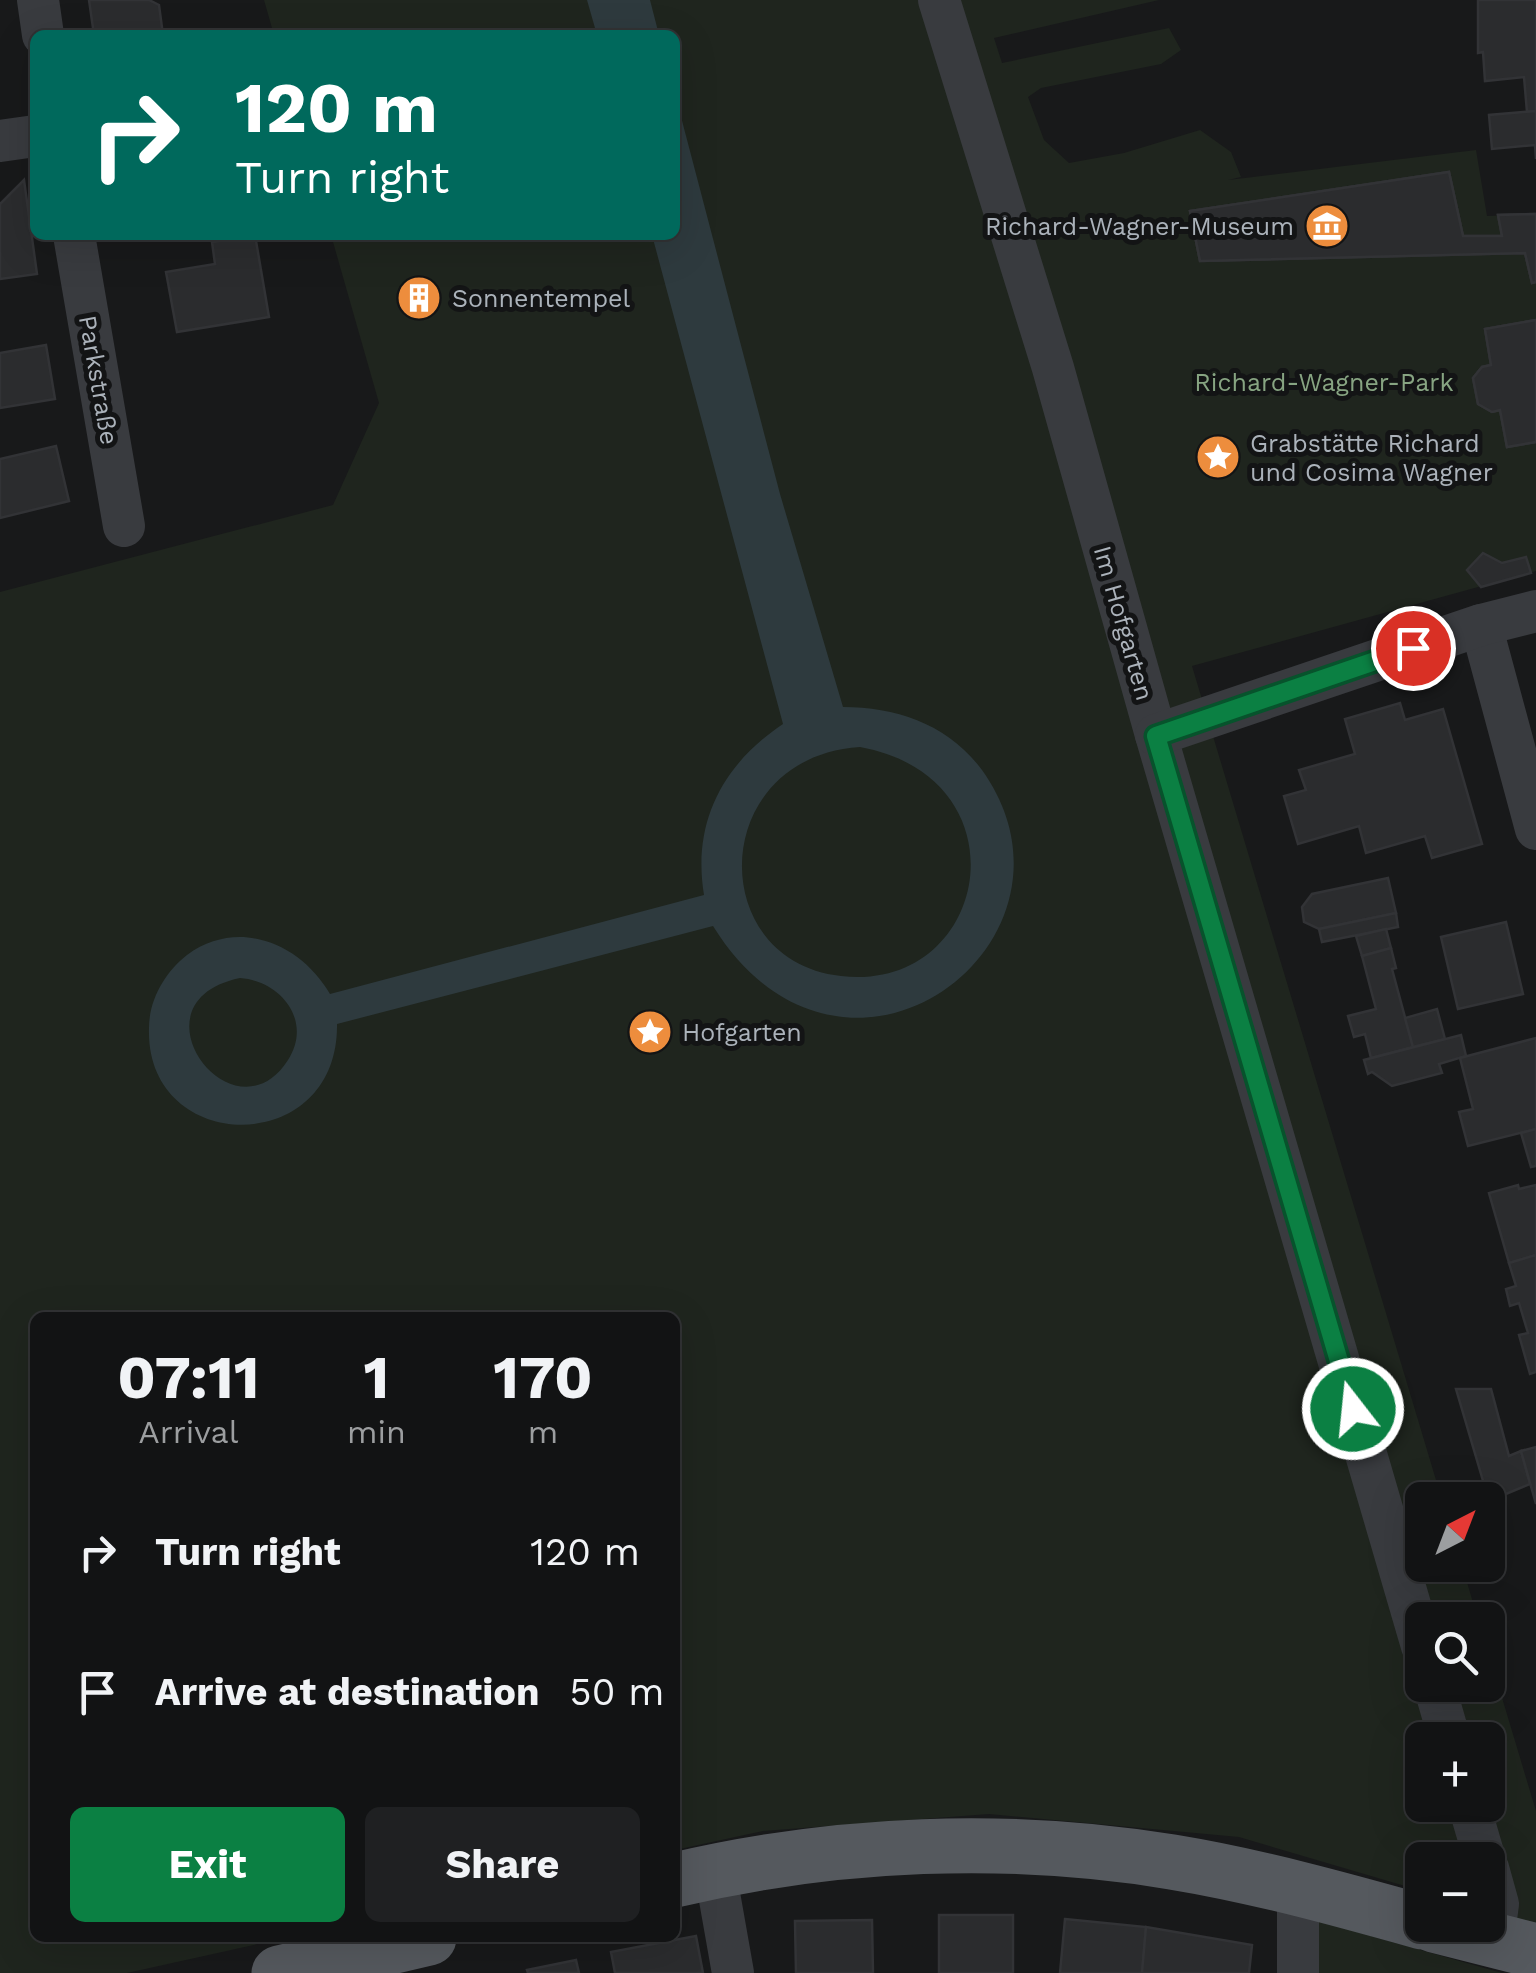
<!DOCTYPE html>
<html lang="en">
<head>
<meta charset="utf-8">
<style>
	body { margin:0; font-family:"Work Sans",sans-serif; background:#1f2022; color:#f1f3f6; height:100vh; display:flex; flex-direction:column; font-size:38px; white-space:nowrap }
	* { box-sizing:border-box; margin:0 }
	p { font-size:32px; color:#9c9ea0 }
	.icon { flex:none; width:55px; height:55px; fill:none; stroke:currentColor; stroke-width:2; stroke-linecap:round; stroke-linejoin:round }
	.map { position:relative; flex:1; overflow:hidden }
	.sheet { position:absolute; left:30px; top:1312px; width:650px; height:630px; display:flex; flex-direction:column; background:#121314; border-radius:15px; box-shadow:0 10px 40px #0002,0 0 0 2px #313234 }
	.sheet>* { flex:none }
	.hud { position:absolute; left:30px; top:30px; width:650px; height:210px; border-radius:15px; box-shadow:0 10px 40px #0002,0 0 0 2px #313234; background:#00695c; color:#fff; overflow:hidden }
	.needle { width:65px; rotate:42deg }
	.controls { position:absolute; left:1405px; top:1482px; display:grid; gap:20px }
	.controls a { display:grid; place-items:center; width:100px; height:100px; border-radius:15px; background:#121314; box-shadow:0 10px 40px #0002,0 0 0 2px #313234; font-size:50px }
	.pin { position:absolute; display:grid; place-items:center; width:85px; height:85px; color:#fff; margin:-42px; border:5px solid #fff; border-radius:50%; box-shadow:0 2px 10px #0007 }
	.me { position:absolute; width:110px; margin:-55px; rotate:344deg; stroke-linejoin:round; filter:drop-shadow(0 0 8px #0008) }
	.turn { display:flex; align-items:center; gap:35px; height:210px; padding:0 40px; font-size:45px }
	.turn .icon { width:130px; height:130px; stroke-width:2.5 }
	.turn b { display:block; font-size:70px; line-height:85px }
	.eta { display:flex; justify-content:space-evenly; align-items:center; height:170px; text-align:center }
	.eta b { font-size:60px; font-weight:700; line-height:70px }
	.cta { display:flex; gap:20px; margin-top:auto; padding:20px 40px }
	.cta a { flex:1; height:115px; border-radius:15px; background:#0b8043; color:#fff; font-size:40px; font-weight:700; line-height:115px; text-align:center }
	.cta a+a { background:#1f2022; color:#f1f3f6 }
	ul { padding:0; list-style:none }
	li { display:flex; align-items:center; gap:30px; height:140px; padding:0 40px }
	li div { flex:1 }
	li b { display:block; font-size:38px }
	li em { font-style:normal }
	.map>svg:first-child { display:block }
</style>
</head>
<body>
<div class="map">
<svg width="1536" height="1973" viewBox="0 0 1536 1973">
	<rect width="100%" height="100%" fill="#18191a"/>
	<g fill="#1f251e" fill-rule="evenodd">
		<path d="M264 0H1159L994 38 1002 63 1169 28 1181 50 1161 64 1041 88 1028 97 1044 140 1069 163 1124 153 1200 130 1231 152 1241 177 1228 180 1476 150 1487 216 1536 214V571L1192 666 1442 1500H1422V1565H1462L1478 1620H1422V1685H1488V1651L1536 1811V1925L1488 1911V1860H1422V1891L1239 1837 989 1814 763 1831 675 1850V1318H35V1938H285L127 1973H0V592L333 505 379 403 331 235H675V35H274ZM1422 1740H1488V1805H1422Z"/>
		<polygon points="1318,1921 1502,1973 1319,1973"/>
	</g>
	<g fill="#2e3a3e" fill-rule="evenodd">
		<polygon points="587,0 650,0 659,35 597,35"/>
		<path d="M675 94 780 494 843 707C897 707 949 725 982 770 1104 941 844 1137 713 926L337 1024C339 1159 145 1156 149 1028 149 1000 165 972 187 955 239 917 301 944 330 994L704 895C692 822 723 764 783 724L652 235H675ZM860 747C1029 778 990 993 841 976 704 961 708 757 860 747ZM240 978C281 981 313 1021 288 1060 234 1145 125 1002 240 978Z"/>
	</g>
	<g fill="#2b2c2e" stroke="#323336" stroke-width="2.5">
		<polygon points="89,0 149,0 159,5 163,35 94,35"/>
		<polygon points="1478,0 1536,0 1536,111 1527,112 1524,77 1485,81 1483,52 1478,53"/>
		<polygon points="1536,111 1536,159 1535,145 1492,149 1489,115"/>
		<polygon points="1449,172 1463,236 1502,236 1498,215 1536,214 1536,282 1532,283 1525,253 1200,261 1190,211"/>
		<polygon points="1449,172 1463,236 1502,236 1498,215 1536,214 1536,282 1532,283 1525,253 1200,261 1190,211"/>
		<polygon points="24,180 37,274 0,279 0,204"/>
		<polygon points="255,235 269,317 177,332 166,272 215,264 212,242"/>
		<circle cx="419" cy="300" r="14"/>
		<polygon points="1536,320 1536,442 1507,447 1500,410 1492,412 1478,404 1473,378 1482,367 1491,365 1485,329"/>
		<polygon points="1536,320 1536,442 1507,447 1500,410 1492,412 1478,404 1473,378 1482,367 1491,365 1485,329"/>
		<polygon points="46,345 55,399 0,408 0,353"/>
		<polygon points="56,446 69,501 0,518 0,459"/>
		<polygon points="1483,553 1502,563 1526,557 1531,573 1481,587 1467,570"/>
		<polygon points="1400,703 1405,720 1443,709 1482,844 1432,858 1425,836 1366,853 1359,826 1298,844 1284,796 1306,790 1299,770 1355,754 1345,719"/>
		<polygon points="1388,878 1396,913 1319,929 1304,922 1302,907 1312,894"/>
		<polygon points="1396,913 1398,927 1322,942 1319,929"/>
		<polygon points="1506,922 1523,994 1458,1009 1441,937"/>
		<polygon points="1386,929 1391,948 1362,956 1356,936"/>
		<polygon points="1391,948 1396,968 1392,969 1413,1047 1371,1058 1365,1034 1354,1037 1348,1016 1376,1009 1362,956"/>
		<polygon points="1437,1009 1445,1039 1413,1047 1405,1018"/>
		<polygon points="1461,1035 1466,1056 1439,1064 1442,1073 1392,1086 1372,1072 1368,1074 1364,1060"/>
		<polygon points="1536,1038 1536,1129 1468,1146 1459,1112 1473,1109 1460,1058"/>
		<polygon points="1536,1129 1536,1166 1531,1167 1521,1133"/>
		<polygon points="1518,1185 1519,1189 1536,1185 1536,1255 1509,1263 1489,1193"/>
		<polygon points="1536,1255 1536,1372 1530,1374 1519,1335 1528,1333 1519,1303 1510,1306 1506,1289 1516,1286 1509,1263"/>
		<polygon points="1456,1389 1491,1389 1509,1456 1521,1451 1530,1484 1489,1501"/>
		<polygon points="1536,1447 1536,1504 1521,1451"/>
		<rect x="939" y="1915" width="74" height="58"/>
		<polygon points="1065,1919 1146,1927 1142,1973 1060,1973"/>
		<polygon points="872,1920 873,1973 796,1973 795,1921"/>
		<polygon points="1146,1927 1252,1945 1249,1973 1142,1973"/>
		<polygon points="696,1936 703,1973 615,1973 611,1952"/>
		<polygon points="576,1960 579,1973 528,1973 527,1970"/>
	</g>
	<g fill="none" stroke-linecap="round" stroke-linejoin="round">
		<g stroke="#393b3f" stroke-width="42">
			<polyline points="38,0 43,35"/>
			<polyline points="939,0 1053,368 1156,735 1422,1646"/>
			<polyline points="0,141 35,136"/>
			<polyline points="74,235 124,526"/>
			<polyline points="1481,625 1536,829"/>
			<polyline points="1156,735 1481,625 1536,611"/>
			<polyline points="1434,1685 1450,1740"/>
			<polyline points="1469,1805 1485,1860"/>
			<polyline points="1488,1868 1498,1904 1493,1941"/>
			<polyline points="715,1871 733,1973"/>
			<polyline points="1298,1888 1298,1973"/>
		</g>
		<g stroke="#55595e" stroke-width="55">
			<path d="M675 1880C836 1842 1009 1835 1172 1862 1257 1876 1340 1899 1422 1922"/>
			<polyline points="1434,1925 1536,1951"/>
			<polyline points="279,1973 429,1938"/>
		</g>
	</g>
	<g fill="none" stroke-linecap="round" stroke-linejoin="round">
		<defs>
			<polyline id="route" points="1353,1409 1156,736 1413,648"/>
		</defs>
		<use href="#route" stroke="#07532c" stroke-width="25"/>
		<use href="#route" stroke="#0b8043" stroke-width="18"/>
	</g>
	<defs>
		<symbol id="museum-disc" viewBox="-11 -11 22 22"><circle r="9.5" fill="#ed8d3d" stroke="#131415"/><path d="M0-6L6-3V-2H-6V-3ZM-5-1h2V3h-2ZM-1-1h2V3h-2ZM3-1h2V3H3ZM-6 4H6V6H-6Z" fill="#fff"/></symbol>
		<symbol id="building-disc" viewBox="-11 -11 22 22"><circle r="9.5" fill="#ed8d3d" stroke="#131415"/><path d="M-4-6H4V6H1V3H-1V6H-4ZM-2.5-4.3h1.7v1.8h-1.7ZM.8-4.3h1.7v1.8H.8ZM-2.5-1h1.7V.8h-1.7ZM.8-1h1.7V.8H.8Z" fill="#fff"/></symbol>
		<symbol id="sight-disc" viewBox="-11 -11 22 22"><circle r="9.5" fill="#ed8d3d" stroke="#131415"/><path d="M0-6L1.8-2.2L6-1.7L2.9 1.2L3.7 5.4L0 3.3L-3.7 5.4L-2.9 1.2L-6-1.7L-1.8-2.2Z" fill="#fff"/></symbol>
	</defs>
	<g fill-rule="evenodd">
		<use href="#museum-disc" x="1302" y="201" width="50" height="50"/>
		<use href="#building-disc" x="394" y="273" width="50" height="50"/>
		<use href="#sight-disc" x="1193" y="432" width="50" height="50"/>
		<use href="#sight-disc" x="625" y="1007" width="50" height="50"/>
	</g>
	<g text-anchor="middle" stroke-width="10" stroke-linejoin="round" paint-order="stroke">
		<g font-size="25" fill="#abb2ba" stroke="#131415" text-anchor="start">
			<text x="1294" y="235" text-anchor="end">Richard-Wagner-Museum</text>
			<text x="452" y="307">Sonnentempel</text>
			<text x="1250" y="452">Grabstätte Richard<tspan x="1250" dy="29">und Cosima Wagner</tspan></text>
			<text x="682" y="1041">Hofgarten</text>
		</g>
		<g font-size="25" fill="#abb2ba" stroke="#131415">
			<text transform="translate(99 380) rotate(80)" y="9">Parkstraße</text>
			<text transform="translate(1124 623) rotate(74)" y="9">Im Hofgarten</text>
		</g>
		<g font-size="25" fill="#87a482" stroke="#131415">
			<text x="1324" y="391">Richard-Wagner-Park</text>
		</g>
	</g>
</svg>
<div class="controls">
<a><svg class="needle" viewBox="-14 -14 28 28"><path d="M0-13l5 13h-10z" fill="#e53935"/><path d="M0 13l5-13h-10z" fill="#9c9ea0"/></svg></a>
<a><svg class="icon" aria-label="search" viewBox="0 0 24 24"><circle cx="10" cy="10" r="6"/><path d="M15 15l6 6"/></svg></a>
<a>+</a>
<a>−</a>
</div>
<div class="pin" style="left:1413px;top:648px;background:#d93025"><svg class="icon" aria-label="arrive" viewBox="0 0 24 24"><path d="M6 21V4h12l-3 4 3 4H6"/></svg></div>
<svg class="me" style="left:1353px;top:1409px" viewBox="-20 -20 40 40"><circle r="17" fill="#0b8043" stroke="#fff" stroke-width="3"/><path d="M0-11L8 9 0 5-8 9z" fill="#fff"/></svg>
<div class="hud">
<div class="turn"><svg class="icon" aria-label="right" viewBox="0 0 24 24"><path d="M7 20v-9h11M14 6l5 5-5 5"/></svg><div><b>120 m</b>Turn right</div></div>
</div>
<section class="sheet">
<div class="eta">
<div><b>07:11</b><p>Arrival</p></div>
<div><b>1</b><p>min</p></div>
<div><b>170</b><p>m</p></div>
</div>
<ul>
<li><svg class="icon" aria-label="right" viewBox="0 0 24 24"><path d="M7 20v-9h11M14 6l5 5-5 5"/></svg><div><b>Turn right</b></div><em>120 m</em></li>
<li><svg class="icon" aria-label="arrive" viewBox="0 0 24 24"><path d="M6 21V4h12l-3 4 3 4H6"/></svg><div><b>Arrive at destination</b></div><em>50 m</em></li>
</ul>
<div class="cta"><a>Exit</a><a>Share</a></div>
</section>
</div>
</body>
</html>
